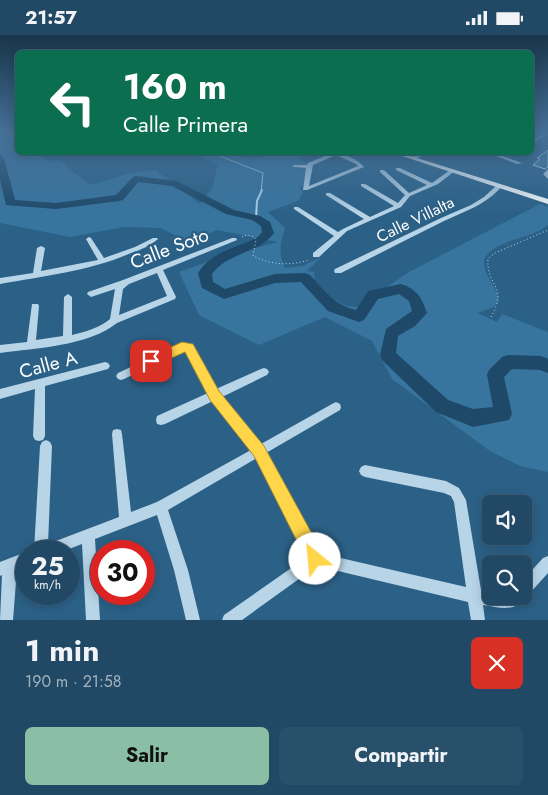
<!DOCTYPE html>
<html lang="es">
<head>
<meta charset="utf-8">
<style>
	body { margin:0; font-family:Jost,sans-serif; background:#29506b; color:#f1f3f6; height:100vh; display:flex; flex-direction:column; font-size:19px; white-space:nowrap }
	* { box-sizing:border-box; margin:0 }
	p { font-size:16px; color:#a2b2bf }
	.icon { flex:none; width:28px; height:28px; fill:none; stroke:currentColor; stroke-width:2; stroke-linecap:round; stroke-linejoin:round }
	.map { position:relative; height:585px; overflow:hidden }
	.panel { display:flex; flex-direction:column; background:#214965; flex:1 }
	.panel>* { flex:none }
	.top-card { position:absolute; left:15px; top:15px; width:519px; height:105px; border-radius:8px; box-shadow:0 2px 12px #0003,0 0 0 1px #3e6179; background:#0b6e4f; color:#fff; overflow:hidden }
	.fabs { position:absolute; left:482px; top:460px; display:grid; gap:10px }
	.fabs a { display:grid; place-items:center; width:50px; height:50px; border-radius:8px; background:#214965; box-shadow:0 2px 12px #0003,0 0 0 1px #3e6179; font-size:25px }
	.speed { position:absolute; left:15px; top:505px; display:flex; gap:10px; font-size:25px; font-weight:700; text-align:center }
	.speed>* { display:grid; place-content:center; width:65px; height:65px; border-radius:50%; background:#214965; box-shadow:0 2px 12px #0003,0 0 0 1px #3e6179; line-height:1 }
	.speed small { font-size:12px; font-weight:400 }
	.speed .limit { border:8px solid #d22; background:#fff; color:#111 }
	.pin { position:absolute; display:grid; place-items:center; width:42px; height:42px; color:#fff; margin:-21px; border-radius:10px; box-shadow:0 2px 8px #0006 }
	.me { position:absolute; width:55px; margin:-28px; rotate:332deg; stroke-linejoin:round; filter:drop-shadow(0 0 4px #0008) }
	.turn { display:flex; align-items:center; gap:18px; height:105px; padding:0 25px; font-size:22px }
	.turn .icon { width:65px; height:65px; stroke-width:2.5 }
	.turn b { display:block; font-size:35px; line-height:42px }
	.round { display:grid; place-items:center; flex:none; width:52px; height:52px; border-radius:8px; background:#29506b }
	.head { display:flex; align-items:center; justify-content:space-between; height:85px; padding:0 25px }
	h1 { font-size:30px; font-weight:700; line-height:38px }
	.primary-button { display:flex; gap:10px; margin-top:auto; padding:10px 25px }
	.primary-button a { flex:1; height:58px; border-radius:8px; background:#8abfa5; color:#111; font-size:20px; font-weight:700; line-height:58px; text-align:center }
	.primary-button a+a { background:#29506b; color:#f1f3f6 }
	.status { display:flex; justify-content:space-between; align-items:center; height:35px; padding:0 25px; background:#214965; direction:ltr }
	.status svg { height:14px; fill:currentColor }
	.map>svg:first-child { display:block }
</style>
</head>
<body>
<div class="status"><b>21:57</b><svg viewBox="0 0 49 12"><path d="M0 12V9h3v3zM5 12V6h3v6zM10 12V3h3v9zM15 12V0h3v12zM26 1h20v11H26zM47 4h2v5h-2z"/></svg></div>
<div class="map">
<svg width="548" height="585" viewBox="0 0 548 585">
	<rect width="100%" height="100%" fill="#2c6187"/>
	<path fill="#37749e" d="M0 98H17L18 118H39L43 123 53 126 60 124 69 134 88 148 94 149 130 138 156 135 200 169 212 153 218 130 191 118H229L249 124 280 118H313L298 123 308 129 307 131 294 130 293 133 307 134 303 151 299 153 303 157 298 166 268 177 285 193C280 207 278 220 285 233L303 231 321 222 307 236 314 237 316 254 346 271 357 272 409 237 540 169 548 172V190C544 193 539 196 534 198 521 204 483 210 484 229 485 242 497 251 499 265L494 272 477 278 497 287 502 279 548 297V437L520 431 490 416 392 344 372 306 325 282 259 310 199 280 179 237 221 222 278 207 217 195 188 207 161 193 124 192 70 202 0 188Z"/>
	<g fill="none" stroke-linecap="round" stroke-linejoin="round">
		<polyline stroke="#add1e7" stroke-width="1" points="212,118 263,138 261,157"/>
		<polyline stroke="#add1e7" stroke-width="2" points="256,183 257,166 262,155"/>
		<path fill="#1f4968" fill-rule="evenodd" d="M0 120 4 123 15 165 56 168 116 160 133 142 136 141 177 146 234 175 260 181 270 187 274 198C258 220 229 216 212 239L213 247 225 254 275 239 305 238 310 240C324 255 334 270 356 275L368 256 401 249C417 254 422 263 427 278L415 291 398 301 396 318 448 365 473 374 493 372 487 340 489 335 502 322 508 320 541 321 548 324V338L540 335 512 334 504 342 512 379 509 385 473 392 436 377 382 325 380 320 386 294 412 276 409 266 399 259 378 264 364 285 359 287 328 276 301 247 275 248 224 264 202 253 198 238C213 215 236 214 258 202L262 197 261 191 252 185 226 179 172 151 138 147 123 165 119 166 56 174 6 170 0 145Z"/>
	</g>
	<polygon fill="#3d79a3" stroke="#dbecf6" points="548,115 548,132 545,134 533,130 540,124 537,123"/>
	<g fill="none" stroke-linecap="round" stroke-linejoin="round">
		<g stroke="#b8d5e8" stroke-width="1" stroke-dasharray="1 2.5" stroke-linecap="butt">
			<path d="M242 202 247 200 254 202 256 205 253 221C272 230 289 231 309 225"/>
			<path d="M491 282C509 250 486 252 488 224L495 218 548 195"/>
		</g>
		<g fill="#b8d5e8" fill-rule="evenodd">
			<polygon points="544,98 548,98 548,99 531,109 531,106"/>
			<path d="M332 118C342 117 358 124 364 132L307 155H303L306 133 293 132V130H307L308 128ZM336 120 356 129 358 131 309 151 313 130Z"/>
			<polygon points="422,118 428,118 415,124 410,123"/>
			<polygon points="488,118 494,118 522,128 517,129"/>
			<polygon points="396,133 400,133 432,148 450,135 455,136 438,149 410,161 401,172 347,196 319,222 313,222 313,218 334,201 294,174 294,172 298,172 338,197 343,194 364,184 326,160 326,158 330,158 370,182 394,171 361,151 361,149 365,149 398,168 405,160 380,137 380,135 384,135 409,158 427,150 396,135"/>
			<polygon points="548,134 548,144 543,139"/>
			<path d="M497 150 502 151C486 170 465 176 444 186 409 203 375 221 341 238H335L334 236 335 234 441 183 471 170 484 162Z"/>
			<path d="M89 202 91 203 104 223 135 212 153 203H157L158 204C151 210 141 215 131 218 90 236 44 241 0 249V243L33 238 37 213 41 211 45 213 41 236 98 225 86 204Z"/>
			<path d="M232 203H236L237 205 163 235 176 262 175 264 117 288C88 311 36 313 0 318V310L27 307 32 269H38L39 271 36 305 63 301 64 262 68 259 72 262V300C85 297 99 293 110 284L115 254 91 262 87 259 88 257 123 245ZM157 238 167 261 119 280 123 254 129 249Z"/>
			<path d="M182 308 192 309 216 354 261 334 264 333 267 334 269 337 267 340 222 362 261 409 332 369 336 367 340 369 341 372 340 375 266 418 319 518 466 552 454 467 451 461 444 458 365 442 361 440 359 436 361 432 365 430 446 446 459 453 466 465 481 555 491 557V561H524V544L543 523 548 521V538L529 559 524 561C517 579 497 572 483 570L485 585H471L468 567 317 531 242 585H222L224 580 307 522 257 423 168 475 188 535 200 585H186L174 535 157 480 95 504 100 585H86L82 509 64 516H34L40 411 42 407 46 405 50 407 52 411 48 509 119 482 112 399 113 395 117 394 121 395 122 399 131 477 157 467 251 415 213 366 165 389 161 390 157 389 156 385 157 381 208 358 186 316H183L124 344 121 345 118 344 116 341 118 338Z"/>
			<polygon points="105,327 108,328 110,331 108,334 45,351 45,401 43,405 39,406 35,405 33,401 35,354 0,364 0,354"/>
			<polygon points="26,517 26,531 17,534 13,585 0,585 2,540 0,541 0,527"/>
		</g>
		<polygon fill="#f9fcfe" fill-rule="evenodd" points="393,118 401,118 548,164 548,169"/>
	</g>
	<linearGradient id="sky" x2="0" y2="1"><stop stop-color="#18354a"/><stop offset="0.54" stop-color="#457096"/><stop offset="1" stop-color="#457096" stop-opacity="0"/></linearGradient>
	<rect width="548" height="180" fill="url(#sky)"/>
	<polygon fill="#ffd54a" stroke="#a68a30" points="182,307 193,309 219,356 264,411 322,517 324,524 322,530 315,532 309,530 254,421 210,365 185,317 156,330 151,332 147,330 145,326 147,323"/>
	<g text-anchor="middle" stroke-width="5" stroke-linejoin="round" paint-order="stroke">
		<g font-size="16" fill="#fff" stroke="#2c6187">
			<text transform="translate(415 184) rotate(-26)" y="6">Calle Villalta</text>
		</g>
		<g font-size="19" fill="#fff" stroke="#2c6187">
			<text transform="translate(169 213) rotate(-21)" y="7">Calle Soto</text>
			<text transform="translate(48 329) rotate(-15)" y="7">Calle A</text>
		</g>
	</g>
</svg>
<div class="fabs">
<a><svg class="icon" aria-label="sound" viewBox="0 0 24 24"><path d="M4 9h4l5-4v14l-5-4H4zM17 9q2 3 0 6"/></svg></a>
<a><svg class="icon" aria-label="search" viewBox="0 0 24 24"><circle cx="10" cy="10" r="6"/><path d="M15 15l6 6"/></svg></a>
</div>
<div class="speed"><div>25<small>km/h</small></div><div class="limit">30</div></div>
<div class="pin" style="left:151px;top:326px;background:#d93025"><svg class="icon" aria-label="arrive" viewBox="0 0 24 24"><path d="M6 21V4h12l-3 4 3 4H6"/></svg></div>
<svg class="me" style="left:315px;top:524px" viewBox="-20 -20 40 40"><circle r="19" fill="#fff"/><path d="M0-13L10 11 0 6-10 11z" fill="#ffd54a"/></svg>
<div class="top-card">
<div class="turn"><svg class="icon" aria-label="left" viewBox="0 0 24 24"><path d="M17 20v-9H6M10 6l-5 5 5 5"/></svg><div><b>160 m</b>Calle Primera</div></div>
</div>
</div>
<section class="panel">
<div class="head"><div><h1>1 min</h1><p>190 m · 21:58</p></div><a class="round" style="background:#d93025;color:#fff"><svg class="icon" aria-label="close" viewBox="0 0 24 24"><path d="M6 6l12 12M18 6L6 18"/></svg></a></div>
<div class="primary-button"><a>Salir</a><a>Compartir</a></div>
</section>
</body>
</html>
